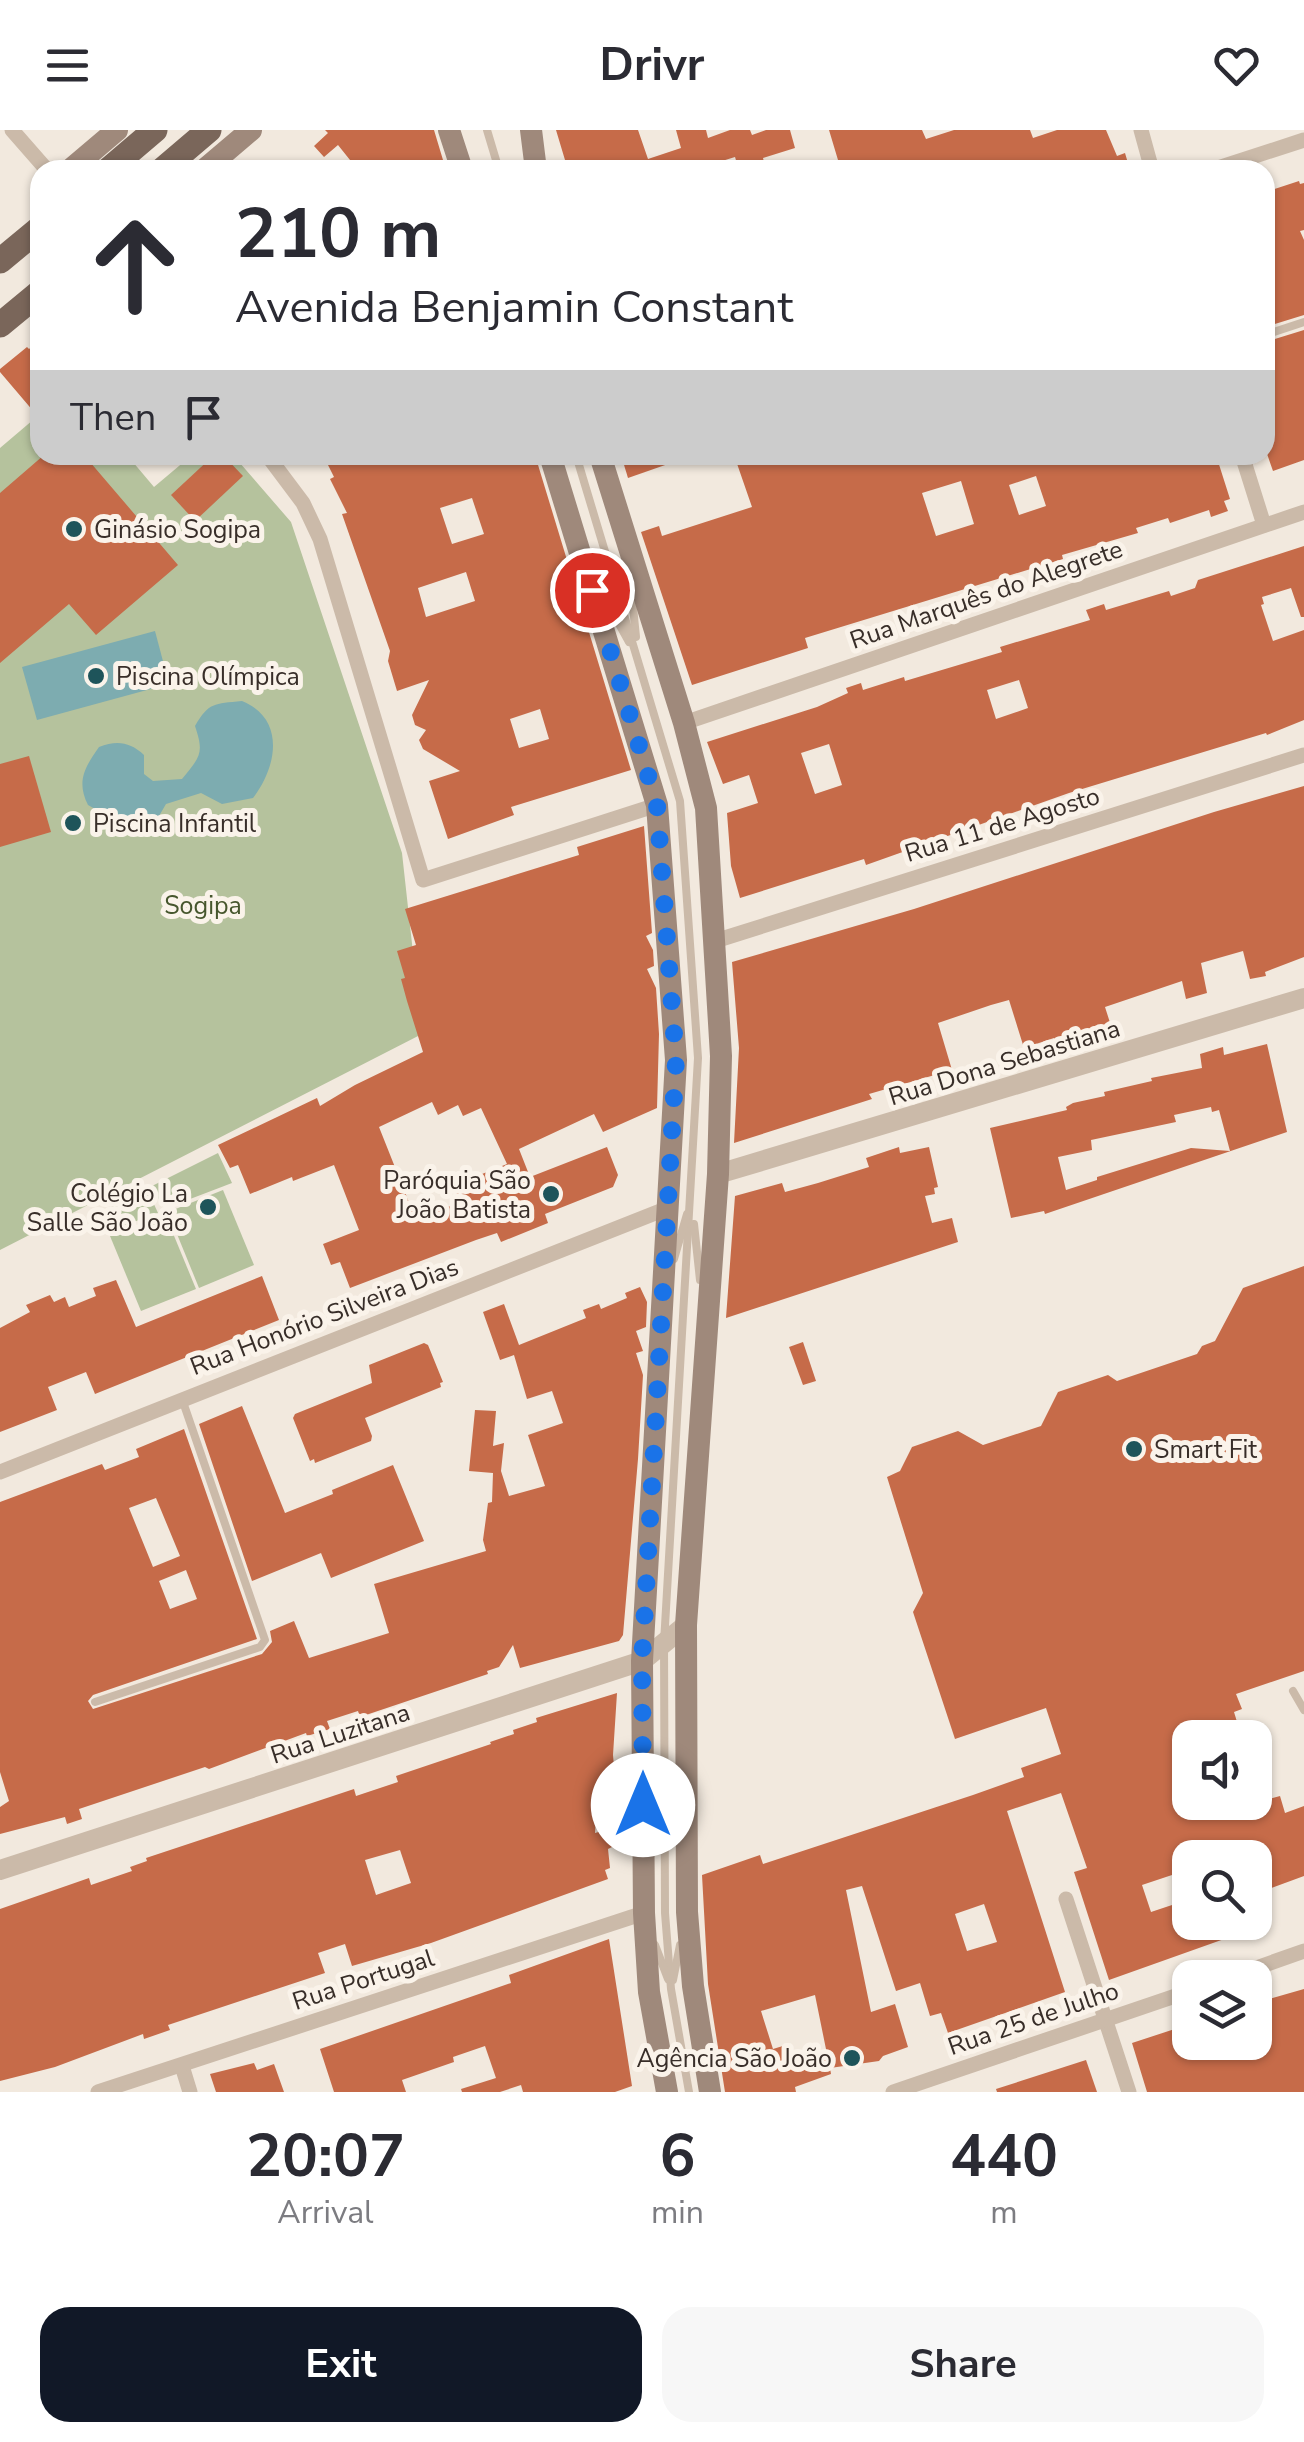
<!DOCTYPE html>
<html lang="en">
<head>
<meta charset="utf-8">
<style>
	body { margin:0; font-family:"Nunito Sans",sans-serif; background:#f7f7f7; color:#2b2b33; height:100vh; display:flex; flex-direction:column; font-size:38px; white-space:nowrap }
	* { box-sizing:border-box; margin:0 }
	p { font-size:32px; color:#7c7c81 }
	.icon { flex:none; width:55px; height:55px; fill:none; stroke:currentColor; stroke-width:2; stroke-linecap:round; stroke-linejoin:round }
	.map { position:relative; height:1962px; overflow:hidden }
	.drawer { display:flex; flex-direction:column; background:#fff; flex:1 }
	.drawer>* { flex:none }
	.top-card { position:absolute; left:30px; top:30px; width:1245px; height:305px; border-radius:30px; box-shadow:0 2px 8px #0004; background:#fff; color:#2b2b33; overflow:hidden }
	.controls { position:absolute; left:1172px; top:1590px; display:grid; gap:20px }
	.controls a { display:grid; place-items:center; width:100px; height:100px; border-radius:20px; background:#fff; box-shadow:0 2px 8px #0004; font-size:50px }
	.pin { position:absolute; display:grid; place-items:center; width:85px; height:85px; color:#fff; margin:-42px; border:5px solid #fff; border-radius:50%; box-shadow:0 2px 10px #0007 }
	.me { position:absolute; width:110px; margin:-55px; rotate:0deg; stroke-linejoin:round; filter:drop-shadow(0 0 8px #0008) }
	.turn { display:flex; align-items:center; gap:35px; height:210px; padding:0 40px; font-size:45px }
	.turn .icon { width:130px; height:130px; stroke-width:2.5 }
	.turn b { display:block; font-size:70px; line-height:85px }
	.then { display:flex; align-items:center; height:95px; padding:0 40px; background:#0003; gap:20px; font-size:38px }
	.eta { display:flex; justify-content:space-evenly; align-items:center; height:170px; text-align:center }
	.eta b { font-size:60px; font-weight:700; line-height:70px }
	.button { display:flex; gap:20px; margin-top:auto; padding:20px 40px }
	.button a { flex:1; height:115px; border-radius:30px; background:#111827; color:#fff; font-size:40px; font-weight:700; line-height:115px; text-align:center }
	.button a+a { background:#f7f7f7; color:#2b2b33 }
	header { display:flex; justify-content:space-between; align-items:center; height:130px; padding:0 40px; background:#fff; font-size:45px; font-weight:700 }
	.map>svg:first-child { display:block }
</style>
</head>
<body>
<header><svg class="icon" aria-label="menu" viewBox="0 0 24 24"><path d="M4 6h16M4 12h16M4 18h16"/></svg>Drivr<svg class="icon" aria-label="heart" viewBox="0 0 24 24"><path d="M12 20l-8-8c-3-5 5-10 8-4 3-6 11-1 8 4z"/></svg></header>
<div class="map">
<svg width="1304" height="1962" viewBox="0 0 1304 1962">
	<rect width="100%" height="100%" fill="#f2e9de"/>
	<g fill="#b5c29d">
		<polygon points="40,284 40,325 127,325 154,357 192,325 233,325 291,392 402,723 422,904 0,1120 0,318"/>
		<polygon points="218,1023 232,1053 164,1079 152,1056"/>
		<polygon points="147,1059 158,1083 104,1103 97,1084"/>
		<polygon points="223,1060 254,1135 199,1158 168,1082"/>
		<polygon points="165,1084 196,1159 141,1181 110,1106"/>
	</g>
	<g fill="#7dacb0">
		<polygon points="155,501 169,554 37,590 22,537"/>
		<path d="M242 571C286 589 277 637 253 668L222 674 201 663 166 674 159 686C132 696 113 690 88 675 76 651 85 637 99 617 117 610 130 612 144 625V644L153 651 182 649C201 626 204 623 195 596 209 572 214 574 242 571Z"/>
	</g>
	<g fill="#c66b49" fill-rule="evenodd">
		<polygon points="325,0 434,0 446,40 358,40 338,15 324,27 314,16 328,3"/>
		<polygon points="556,0 638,0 648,29 681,18 676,0 706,0 708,8 730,0 750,0 752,5 766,0 790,0 795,18 763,28 766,40 739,40 735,27 693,40 568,40"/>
		<polygon points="829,0 922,0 926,9 954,0 1030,0 1033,8 1057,0 1106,0 1117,26 1125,23 1130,40 841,40"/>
		<polygon points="1299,51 1300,54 1304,53 1304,100 1300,101 1304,110 1304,185 1265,197 1265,62"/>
		<polygon points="1304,200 1304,330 1273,341 1265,318 1265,286 1271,284 1265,266 1265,212"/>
		<polygon points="40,210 40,289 0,242 0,239 27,217 29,219"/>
		<polygon points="44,325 84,325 178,435 96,505 69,474 0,533 0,363"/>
		<polygon points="214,325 223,325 243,346 195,391 171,365"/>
		<path d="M323 325H372L375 331 387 325H535L631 640 511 677 514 685 448 709 429 651 460 641 423 619 419 610 426 600 415 595 412 585 429 550 397 561 388 531 390 521 342 384 347 383 330 349 334 347ZM472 368 484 404 452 414 440 378ZM466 442 475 471 426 487 418 458ZM540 579 549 609 519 618 510 589Z"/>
		<polygon points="621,325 688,325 688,327 628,348"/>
		<path d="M734 325H1112L1114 329 1126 325H1216L1230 369 1224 371 1228 381 1211 387 1209 380 1170 393 1168 388 1136 398 1138 403 1062 425 1063 429 805 508 808 518 692 555 641 402 659 396 662 406 752 377ZM1036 346 1046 376 1019 385 1009 355ZM961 351 974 394 936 406 922 363Z"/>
		<path d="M1304 416V487H1301L1291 458 1262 467 1264 474 1261 475 1273 511 1304 500V590L1267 605 1266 603 1069 663 866 735 864 729 740 768 731 736 727 683 758 673 749 645 723 654 707 612 817 577 848 563 846 558 861 553 863 560 904 547 905 551 1002 522 1000 517 1090 490 1086 480 1104 474 1106 480 1169 461 1171 466 1195 458 1198 450ZM1019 550 1028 578 996 589 987 560ZM829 614 842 655 815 664 801 623Z"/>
		<polygon points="29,626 51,702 0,717 0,634"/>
		<polygon points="1304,656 1304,827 1265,842 1266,846 1250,849 1243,821 1201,833 1207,863 1186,869 1182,851 1105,877 1112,899 1056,918 1054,908 1024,918 1009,870 991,875 938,893 952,940 869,964 872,969 734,1013 739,918 732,832 914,779 1214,682"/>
		<path d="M644 696 652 803 646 806 653 820 654 836 647 839 656 858 659 904 657 978 603 1002 594 984 519 1019 530 1047 607 1017 618 1045 613 1057 545 1084 548 1093 501 1112 497 1103 476 1110 350 1158 340 1132 331 1135 323 1114 359 1100 334 1035 293 1051 292 1047 250 1064 238 1035 230 1038 218 1015 317 968 320 976 355 955 423 922 407 871 401 849 405 848 397 821 416 815 405 779 579 725 577 717ZM432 972 438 985 458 975 463 986 481 978 507 1034 467 1050 465 1043 451 1049 460 1072 416 1090 379 997Z"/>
		<path d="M1267 914 1287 1002 1045 1084 1044 1081 1011 1088 990 998 1067 980 1066 977 1073 973 1105 966 1104 962 1152 951 1151 948 1202 938 1200 924 1223 917 1224 925ZM1211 977 1212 982 1219 980 1230 1021 1191 1018 1097 1047V1050L1066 1060 1058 1027 1092 1020 1091 1010 1176 992 1174 985Z"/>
		<polygon points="899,1017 900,1023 929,1017 938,1057 934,1058 935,1064 925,1066 932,1093 952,1088 958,1112 726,1188 735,1066 782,1053 785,1062 818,1053 869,1037 866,1028"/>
		<path d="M1304 1136V1541L1236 1564 1242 1579 1234 1582 1242 1608H1190V1672H1258L1280 1666 1285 1683 1304 1676V1746L1266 1760 1255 1728H1190V1739L1142 1755 1151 1782 1190 1769V1792H1222L1227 1808 1109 1850 1074 1742 1087 1738 1061 1663 1007 1681 1065 1862 948 1903 941 1883 930 1886 920 1853 896 1861 862 1756 846 1760 871 1882 895 1874 908 1917 883 1926 879 1931 830 1938 831 1944 795 1957 796 1962H725L708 1854 702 1745 760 1725 763 1734 973 1665 1024 1647 1021 1638 1061 1624 1046 1578 955 1609 913 1482 923 1463 887 1347 900 1341 912 1317 958 1301 983 1315 1041 1296 1058 1262 1108 1245 1117 1251 1197 1224 1202 1216 1215 1211 1243 1158ZM984 1774 997 1812 967 1821 955 1784ZM815 1865 827 1924 794 1935 786 1915 773 1919 761 1881Z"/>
		<polygon points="262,1146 279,1190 95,1264 86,1242 48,1257 57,1280 0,1302 0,1198 30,1182 26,1175 50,1165 54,1172 65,1167 69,1177 96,1166 93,1158 116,1150 136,1197"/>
		<path d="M640 1157 647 1172 646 1197 636 1201 643 1221 636 1223 643 1245 638 1329 623 1505 619 1511 520 1538 513 1515 499 1537 487 1541 488 1544 360 1587 358 1581 327 1591 330 1599 307 1606 306 1603 209 1639 205 1637 79 1679 82 1689 67 1694 65 1687 0 1704V1677L9 1671 0 1642V1372L102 1334 105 1340 139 1327 136 1319 184 1299 257 1509 93 1565 88 1571 93 1579 262 1524 272 1512 270 1501 294 1491 309 1528 389 1503 374 1454 486 1421 483 1410 488 1373 492 1372 493 1343 469 1341 475 1280 496 1281 493 1316 504 1313 501 1341 509 1366 545 1356 528 1305 563 1293 552 1261 527 1269 514 1225 500 1230 483 1182 504 1174 519 1215 586 1188 583 1180 599 1174 601 1179 627 1168 625 1163ZM156 1368 180 1426 153 1437 129 1378ZM186 1440 197 1469 170 1479 159 1451Z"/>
		<polygon points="803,1212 816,1251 803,1255 789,1217"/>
		<polygon points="424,1213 428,1215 443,1252 440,1253 441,1257 365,1288 372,1306 371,1311 315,1333 314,1329 310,1331 293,1288 295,1284 372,1253 369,1235"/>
		<polygon points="242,1276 285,1383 333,1364 332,1360 393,1335 424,1411 331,1448 321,1423 252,1451 199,1294"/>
		<path d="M617 1563 613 1625 615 1648 598 1654 595 1703 606 1700 612 1717 608 1719 610 1738 605 1740 608 1749 431 1813 352 1836 345 1814 318 1823 325 1843 168 1895 170 1900 144 1909 143 1904 55 1937 0 1951V1779L89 1748 91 1755 132 1741 130 1737 147 1731 146 1728 354 1659 356 1666 398 1652 396 1646 491 1614 490 1612 514 1604 513 1600 537 1592 536 1588ZM400 1720 411 1753 376 1765 365 1730Z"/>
		<polygon points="609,1809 632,1956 615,1962 523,1962 521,1955 500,1962 462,1962 461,1959 496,1948 485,1916 453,1927 454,1932 402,1950 406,1962 334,1962 320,1919 511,1853 509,1845"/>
		<polygon points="1304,1859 1304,1962 1147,1962 1132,1913 1190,1894 1190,1912 1255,1912 1255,1873"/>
		<polygon points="1086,1930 1097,1962 997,1962 996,1959"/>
		<polygon points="254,1933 257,1940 274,1934 284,1962 216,1962 210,1944"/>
	</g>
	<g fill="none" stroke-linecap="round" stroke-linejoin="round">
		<g stroke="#cbbaa9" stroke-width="8">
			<polyline points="487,0 499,40"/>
			<polyline points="1265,205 1304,192"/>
			<polyline points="576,325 680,671 698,928 664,1513 665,1783 671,1859 689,1962"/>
			<polyline points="631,457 636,507"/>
			<polyline points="602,463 629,512"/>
			<polyline points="694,1094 700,1150"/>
			<polyline points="674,1129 687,1084"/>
			<polyline points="1293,1561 1304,1580"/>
			<polyline points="95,1572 260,1517 265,1510 182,1269"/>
			<polyline points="655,1815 668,1849"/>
			<polyline points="673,1850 680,1815"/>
		</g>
		<g stroke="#cbbaa9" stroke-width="15">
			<polyline points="12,0 47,40"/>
			<polyline points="1141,0 1152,40"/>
			<polyline points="1212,40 1304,10"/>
			<polyline points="267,325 303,373 320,409 423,750 657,675"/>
			<polyline points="1242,325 1264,395"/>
			<polyline points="684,593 1304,382"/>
			<polyline points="715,811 1304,625"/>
			<polyline points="0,1342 668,1078"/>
			<polyline points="1066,1769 1129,1962"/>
			<polyline points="1228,1848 1304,1821"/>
			<polyline points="182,1936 190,1962"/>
			<polyline points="98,1962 644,1783"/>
			<polyline points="893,1962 1190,1861"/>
		</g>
		<g stroke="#cbbaa9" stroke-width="20">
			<polyline points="718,1044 1304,868"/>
			<polyline points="0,1740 642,1531 686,1495"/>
		</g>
		<g stroke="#9f897b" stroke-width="22">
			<polyline points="449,0 462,40"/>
			<polyline points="531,0 536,40"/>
			<polyline points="70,40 117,0"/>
			<polyline points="204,40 251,0"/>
			<polyline points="550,325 657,675 676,930 642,1531 644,1783 649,1862 667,1962"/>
			<polyline points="600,325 684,593 706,678 721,926 718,1044 686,1495 687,1782 693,1856 710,1962"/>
		</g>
		<g stroke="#7a665a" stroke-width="25">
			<polyline points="108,40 155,0"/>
			<polyline points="162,40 209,0"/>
			<polyline points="0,131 40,98"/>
			<polyline points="0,195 40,162"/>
		</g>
	</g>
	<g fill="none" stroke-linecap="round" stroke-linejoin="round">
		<polyline stroke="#1a73e8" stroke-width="18" stroke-dasharray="0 32.4" points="592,460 657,675 676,930 642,1531 643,1675"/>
	</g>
	<g fill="#1e545a" stroke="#faf3ea" stroke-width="4">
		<circle cx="74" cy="399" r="10"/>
		<circle cx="96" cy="546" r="10"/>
		<circle cx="73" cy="693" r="10"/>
		<circle cx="551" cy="1064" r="10"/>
		<circle cx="208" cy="1077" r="10"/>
		<circle cx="1134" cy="1319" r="10"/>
		<circle cx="852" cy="1928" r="10"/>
	</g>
	<g text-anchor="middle" stroke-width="10" stroke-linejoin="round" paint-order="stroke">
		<g font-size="25" fill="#382e29" stroke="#faf3ea" text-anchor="start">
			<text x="94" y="408">Ginásio Sogipa</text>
			<text x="116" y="555">Piscina Olímpica</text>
			<text x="93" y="702">Piscina Infantil</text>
			<text x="531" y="1059" text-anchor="end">Paróquia São<tspan x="531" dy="29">João Batista</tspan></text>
			<text x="188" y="1072" text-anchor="end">Colégio La<tspan x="188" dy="29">Salle São João</tspan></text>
			<text x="1154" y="1328">Smart Fit</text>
			<text x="832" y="1937" text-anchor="end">Agência São João</text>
		</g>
		<g font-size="25" fill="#382e29" stroke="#faf3ea">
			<text transform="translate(986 464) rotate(-19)" y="9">Rua Marquês do Alegrete</text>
			<text transform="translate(1002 694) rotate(-17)" y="9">Rua 11 de Agosto</text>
			<text transform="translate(1004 932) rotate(-17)" y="9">Rua Dona Sebastiana</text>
			<text transform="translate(324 1186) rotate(-21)" y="9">Rua Honório Silveira Dias</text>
			<text transform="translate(340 1603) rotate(-18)" y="9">Rua Luzitana</text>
			<text transform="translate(363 1849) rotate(-18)" y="9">Rua Portugal</text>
			<text transform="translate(1033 1888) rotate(-19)" y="9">Rua 25 de Julho</text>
		</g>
		<g font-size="25" fill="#46562d" stroke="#faf3ea">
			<text x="203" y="784">Sogipa</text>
		</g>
	</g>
</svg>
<div class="controls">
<a><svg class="icon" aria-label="sound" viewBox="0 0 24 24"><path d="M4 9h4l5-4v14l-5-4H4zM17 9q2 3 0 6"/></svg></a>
<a><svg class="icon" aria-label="search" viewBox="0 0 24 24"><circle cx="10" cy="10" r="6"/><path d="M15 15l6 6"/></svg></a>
<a><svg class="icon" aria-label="layers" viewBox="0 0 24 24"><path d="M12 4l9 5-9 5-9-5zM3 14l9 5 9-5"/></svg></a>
</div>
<div class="pin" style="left:592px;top:460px;background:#d93025"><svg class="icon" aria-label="arrive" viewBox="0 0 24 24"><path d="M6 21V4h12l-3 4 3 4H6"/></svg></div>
<svg class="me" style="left:643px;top:1675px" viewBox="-20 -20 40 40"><circle r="19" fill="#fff"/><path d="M0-13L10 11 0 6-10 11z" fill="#1a73e8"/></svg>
<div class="top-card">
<div class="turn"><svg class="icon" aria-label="ahead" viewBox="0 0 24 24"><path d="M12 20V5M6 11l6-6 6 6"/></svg><div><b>210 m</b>Avenida Benjamin Constant</div></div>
<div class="then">Then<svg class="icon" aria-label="arrive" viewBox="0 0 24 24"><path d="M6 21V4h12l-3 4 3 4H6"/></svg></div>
</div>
</div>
<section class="drawer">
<div class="eta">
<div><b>20:07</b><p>Arrival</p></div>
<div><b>6</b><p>min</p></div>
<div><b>440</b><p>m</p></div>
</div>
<div class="button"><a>Exit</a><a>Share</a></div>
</section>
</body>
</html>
